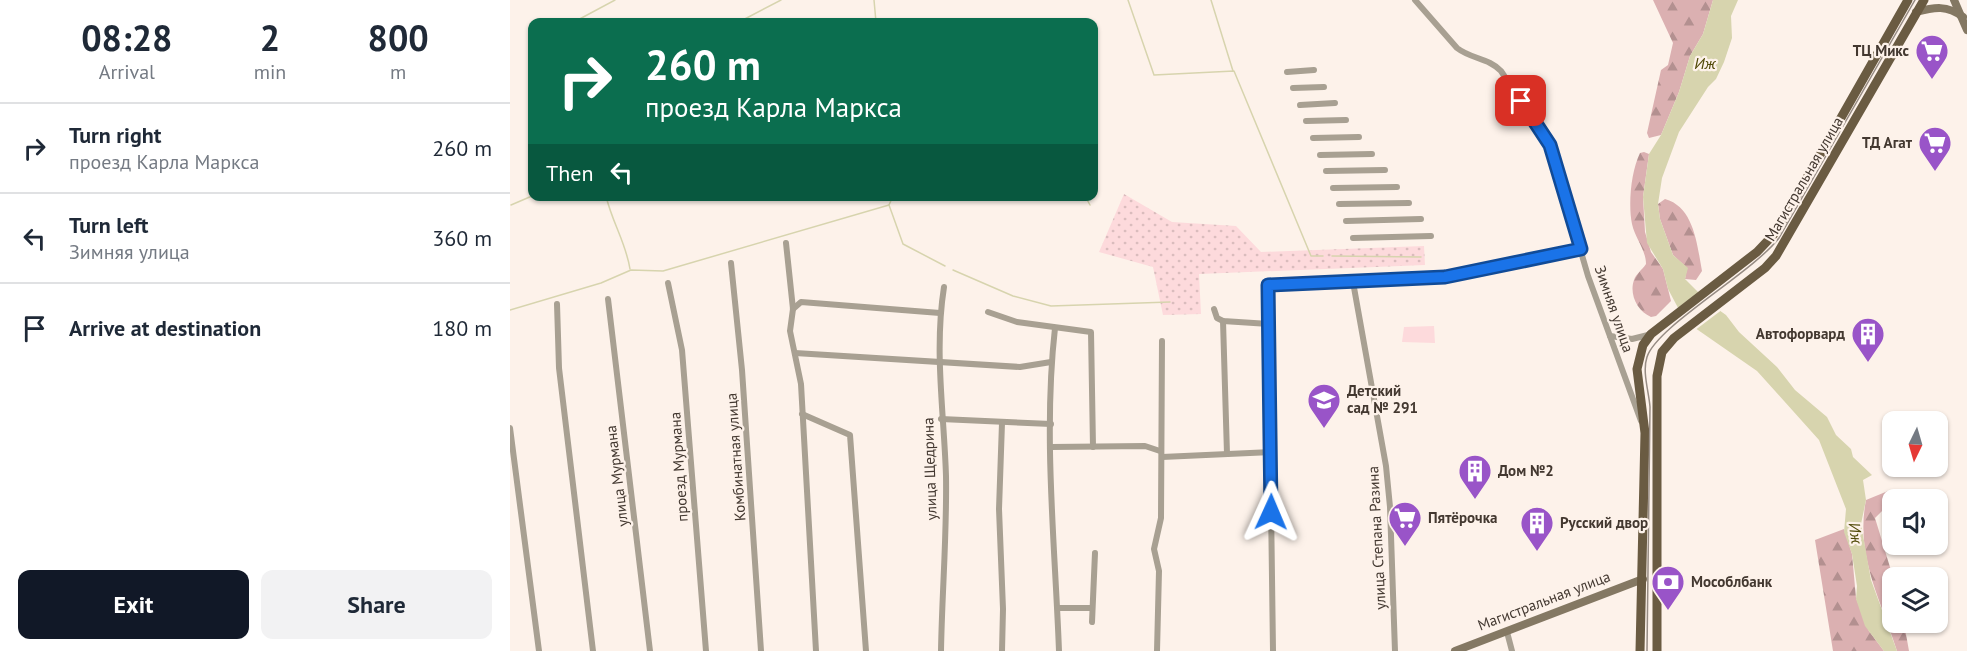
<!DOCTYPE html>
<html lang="en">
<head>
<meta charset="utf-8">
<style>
	body { margin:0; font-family:"PT Sans",sans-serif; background:#f2f2f3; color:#1f2937; height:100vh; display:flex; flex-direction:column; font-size:22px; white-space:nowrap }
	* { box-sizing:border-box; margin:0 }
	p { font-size:20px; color:#747a83 }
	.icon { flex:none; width:33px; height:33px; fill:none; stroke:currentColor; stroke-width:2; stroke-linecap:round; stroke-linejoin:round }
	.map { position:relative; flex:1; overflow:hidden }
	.sheet { display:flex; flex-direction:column; background:#fff; width:510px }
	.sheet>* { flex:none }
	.guide { position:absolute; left:18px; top:18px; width:570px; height:183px; border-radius:12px; box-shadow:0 2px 4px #0004; background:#0b6e4f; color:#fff; overflow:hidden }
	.needle { width:39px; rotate:185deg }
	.tools { position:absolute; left:1372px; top:411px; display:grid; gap:12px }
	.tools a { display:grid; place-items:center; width:66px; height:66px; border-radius:12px; background:#fff; box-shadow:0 2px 4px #0004; font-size:30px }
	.pin { position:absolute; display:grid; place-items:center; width:51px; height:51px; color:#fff; margin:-26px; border-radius:12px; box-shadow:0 3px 9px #0006 }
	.me { position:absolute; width:66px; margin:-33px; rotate:1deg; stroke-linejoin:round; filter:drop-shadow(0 0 4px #0008) }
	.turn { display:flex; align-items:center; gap:21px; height:126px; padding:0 18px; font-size:27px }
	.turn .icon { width:78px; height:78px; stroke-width:2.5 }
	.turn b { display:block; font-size:42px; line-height:51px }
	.then { display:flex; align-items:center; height:57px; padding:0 18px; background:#0003; gap:12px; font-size:22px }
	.eta { display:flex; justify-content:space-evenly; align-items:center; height:102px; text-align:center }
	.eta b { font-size:36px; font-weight:700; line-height:42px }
	.primary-button { display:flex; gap:12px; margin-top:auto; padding:12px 18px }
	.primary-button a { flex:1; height:69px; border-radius:12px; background:#111827; color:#fff; font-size:24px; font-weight:700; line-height:69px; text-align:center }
	.primary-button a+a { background:#f2f2f3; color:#1f2937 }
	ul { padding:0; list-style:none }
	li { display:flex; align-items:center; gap:18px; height:90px; padding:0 18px; border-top:2px solid #e0e1e3 }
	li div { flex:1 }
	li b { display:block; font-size:22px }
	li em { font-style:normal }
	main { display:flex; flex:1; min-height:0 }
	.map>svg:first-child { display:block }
</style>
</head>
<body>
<main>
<section class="sheet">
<div class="eta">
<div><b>08:28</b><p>Arrival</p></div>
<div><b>2</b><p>min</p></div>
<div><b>800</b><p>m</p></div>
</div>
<ul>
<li><svg class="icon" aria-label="right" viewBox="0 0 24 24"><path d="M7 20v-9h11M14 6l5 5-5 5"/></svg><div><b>Turn right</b><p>проезд Карла Маркса</p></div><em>260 m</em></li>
<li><svg class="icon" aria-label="left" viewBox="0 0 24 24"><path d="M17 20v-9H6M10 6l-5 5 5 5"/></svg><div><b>Turn left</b><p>Зимняя улица</p></div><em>360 m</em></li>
<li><svg class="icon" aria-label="arrive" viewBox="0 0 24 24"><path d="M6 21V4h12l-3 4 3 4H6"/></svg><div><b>Arrive at destination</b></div><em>180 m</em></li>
</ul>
<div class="primary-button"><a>Exit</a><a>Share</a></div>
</section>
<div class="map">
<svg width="1457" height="651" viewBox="0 0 1457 651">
	<defs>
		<pattern id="grass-dots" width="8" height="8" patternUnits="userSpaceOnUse" patternTransform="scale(1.5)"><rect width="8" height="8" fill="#fddadc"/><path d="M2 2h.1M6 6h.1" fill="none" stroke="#dabcbd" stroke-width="1.8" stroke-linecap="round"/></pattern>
		<pattern id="forest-firs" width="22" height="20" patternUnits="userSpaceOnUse" patternTransform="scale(1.5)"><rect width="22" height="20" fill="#dbb0b1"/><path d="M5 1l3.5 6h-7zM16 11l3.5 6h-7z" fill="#b39090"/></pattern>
	</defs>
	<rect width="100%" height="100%" fill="#fdf2ea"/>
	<polygon fill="url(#grass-dots)" points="614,194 662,222 726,226 751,252 914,246 915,265 689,274 691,314 653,315 643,267 589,252"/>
	<g fill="url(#forest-firs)">
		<polygon points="1143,0 1203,0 1193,34 1180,56 1169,92 1151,135 1139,138 1137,133 1151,70 1158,65 1163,43"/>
		<path d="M1134 152 1139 154 1133 197 1135 232 1141 252 1153 269 1161 301 1146 316 1141 317C1127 311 1119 294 1124 280 1126 274 1132 270 1136 264 1136 250 1125 238 1122 224 1118 205 1121 171 1130 153Z"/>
		<path d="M1155 199C1184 207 1187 244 1192 271L1186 280 1175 279 1177 268 1163 255 1150 219 1148 204Z"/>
		<path d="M1378 491 1382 501 1365 518 1383 577V622L1394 623 1399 651H1387C1371 600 1345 556 1356 500Z"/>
		<polygon points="1334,529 1342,554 1346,598 1359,631 1374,651 1323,651 1305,540"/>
	</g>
	<polygon fill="#fddadc" points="924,326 925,343 892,342 894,327"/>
	<polygon fill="#d7d4ae" points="1203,0 1228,0 1221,16 1222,38 1214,62 1206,79 1198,87 1169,132 1152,178 1148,204 1150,219 1163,255 1178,268 1175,279 1199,303 1216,315 1229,332 1267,367 1285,390 1317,417 1326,435 1341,449 1343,457 1362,475 1353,480 1356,500 1351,524 1361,580 1387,651 1374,651 1355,626 1346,599 1347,586 1342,554 1334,532 1336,509 1309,440 1247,371 1175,321 1158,289 1153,269 1137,243 1133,197 1139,154 1151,135 1169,92 1180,56 1193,34"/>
	<polygon fill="#fdf2ea" points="1190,291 1213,309 1184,331 1172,323 1165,310"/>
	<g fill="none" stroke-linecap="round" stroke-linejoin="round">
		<g stroke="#d7d4ae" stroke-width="1.5">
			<polyline points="364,0 366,22"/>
			<polyline points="618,0 644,75 724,71 801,256 813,256"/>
			<polyline points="701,0 723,71"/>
			<polyline points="64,22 105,0"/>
			<polyline points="229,22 271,0"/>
			<polyline points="465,22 482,20 484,22"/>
			<path d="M96 196C102 222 116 243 120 269"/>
			<polyline points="383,196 379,205 393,244 435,266"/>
			<polyline points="575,196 580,205"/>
			<polyline points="1,205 22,196"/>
			<polyline points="822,256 911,257"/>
			<polyline points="443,270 503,296 541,306 660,302"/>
			<polyline points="0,310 91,283 121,270 153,271 379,205"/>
		</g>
		<g stroke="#a8a092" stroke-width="6">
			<path d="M905 0 947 48C961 59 979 58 991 71L1040 145 1078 276 1131 421"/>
			<polyline points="777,72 804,70"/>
			<polyline points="783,88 814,87"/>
			<polyline points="790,105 825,103"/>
			<polyline points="796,121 836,120"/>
			<polyline points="803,138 849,137"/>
			<polyline points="810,155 862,154"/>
			<polyline points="816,171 875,170"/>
			<polyline points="823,188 887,187"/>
			<polyline points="829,204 899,203"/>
			<polyline points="836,221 911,219"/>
			<polyline points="843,238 921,236"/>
			<polyline points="276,243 283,309 280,331 291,384 306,651"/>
			<polyline points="221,263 232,370 251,651"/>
			<polyline points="843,282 876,466 880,507 885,651"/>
			<polyline points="158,283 172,350 196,651"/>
			<polyline points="98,299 140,651"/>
			<polyline points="47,304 49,368 83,651"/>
			<polyline points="283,309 291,302 430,313"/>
			<polyline points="704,309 707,318 713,321 759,324"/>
			<polyline points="478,312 507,322 581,332 583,447"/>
			<polyline points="713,321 717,454"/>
			<path d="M545 328C533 434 545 544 549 651"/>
			<polyline points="1100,336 1122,339 1138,335"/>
			<polyline points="285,353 510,367 541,362"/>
			<polyline points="292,414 340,435 356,651"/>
			<polyline points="431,419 541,424"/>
			<polyline points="0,428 29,651"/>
			<polyline points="541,447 635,446 650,451"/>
			<polyline points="652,457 762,452"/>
			<polyline points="548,608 582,608"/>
			<polyline points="582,622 585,553"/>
			<polyline points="997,632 1002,651"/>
			<path d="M431 651C432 593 437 534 436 476 434 412 424 351 434 287"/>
			<polyline points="492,651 493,609 489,509 492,423"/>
			<polyline points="647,651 649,571 644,549 651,518 652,341"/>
			<polyline points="763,651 758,285 935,277 1071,249"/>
		</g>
		<g stroke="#847863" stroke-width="8">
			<polyline points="1444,0 1457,30"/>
			<path d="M1406 12C1425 7 1437 5 1453 17"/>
			<polyline points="945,651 1133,579"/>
		</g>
		<g stroke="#6a5b42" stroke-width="9">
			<polyline points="1130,651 1135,433 1127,369 1133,345 1141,334 1247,252 1266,232 1398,0"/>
			<polyline points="1147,651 1147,376 1152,352 1164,338 1255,268 1266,256 1414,0"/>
		</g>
		<path stroke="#968b83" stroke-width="1.5" d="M1137 651 1140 407C1139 392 1132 372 1137 357 1147 326 1242 273 1269 238L1405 0"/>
	</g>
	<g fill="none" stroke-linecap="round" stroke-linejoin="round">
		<defs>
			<polyline id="route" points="761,512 758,285 935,277 1071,249 1040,145 1011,101"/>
		</defs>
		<use href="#route" stroke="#114b97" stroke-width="15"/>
		<use href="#route" stroke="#1a73e8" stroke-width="10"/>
	</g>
	<defs>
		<symbol id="supermarket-pin" viewBox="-11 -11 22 30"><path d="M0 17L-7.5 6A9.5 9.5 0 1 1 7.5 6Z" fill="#9954c8" stroke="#fdf2ea"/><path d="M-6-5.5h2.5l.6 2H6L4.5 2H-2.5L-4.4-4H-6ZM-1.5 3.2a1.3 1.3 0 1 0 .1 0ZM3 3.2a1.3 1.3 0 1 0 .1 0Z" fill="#fff"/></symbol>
		<symbol id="building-pin" viewBox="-11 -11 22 30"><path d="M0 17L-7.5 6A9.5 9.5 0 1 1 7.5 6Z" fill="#9954c8" stroke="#fdf2ea"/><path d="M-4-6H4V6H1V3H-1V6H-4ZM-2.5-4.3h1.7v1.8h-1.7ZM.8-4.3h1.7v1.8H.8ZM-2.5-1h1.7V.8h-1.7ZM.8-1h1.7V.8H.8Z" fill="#fff"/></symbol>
		<symbol id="school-pin" viewBox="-11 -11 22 30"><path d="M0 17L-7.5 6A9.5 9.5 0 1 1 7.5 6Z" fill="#9954c8" stroke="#fdf2ea"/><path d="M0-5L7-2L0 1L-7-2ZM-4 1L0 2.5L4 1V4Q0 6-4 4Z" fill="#fff"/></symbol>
		<symbol id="bank-pin" viewBox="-11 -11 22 30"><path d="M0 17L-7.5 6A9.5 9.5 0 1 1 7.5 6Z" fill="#9954c8" stroke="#fdf2ea"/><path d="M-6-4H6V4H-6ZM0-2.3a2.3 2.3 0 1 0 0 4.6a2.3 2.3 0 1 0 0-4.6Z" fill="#fff"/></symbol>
	</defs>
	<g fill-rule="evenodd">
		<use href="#supermarket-pin" x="1403" y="32" width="38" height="52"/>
		<use href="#supermarket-pin" x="1406" y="124" width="38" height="52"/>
		<use href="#building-pin" x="1339" y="315" width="38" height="52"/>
		<use href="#school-pin" x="795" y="381" width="38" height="52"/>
		<use href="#building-pin" x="946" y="452" width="38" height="52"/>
		<use href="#supermarket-pin" x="876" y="499" width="38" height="52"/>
		<use href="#building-pin" x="1008" y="504" width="38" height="52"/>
		<use href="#bank-pin" x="1139" y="563" width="38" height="52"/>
	</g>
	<g text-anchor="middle" stroke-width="4.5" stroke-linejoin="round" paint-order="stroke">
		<g font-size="15" font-weight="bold" fill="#433830" stroke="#fdf2ea" text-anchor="start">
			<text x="1399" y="56" text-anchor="end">ТЦ Микс</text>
			<text x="1402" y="148" text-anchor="end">ТД Агат</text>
			<text x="1335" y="339" text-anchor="end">Автофорвард</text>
			<text x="837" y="396">Детский<tspan x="837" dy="17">сад № 291</tspan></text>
			<text x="988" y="476">Дом №2</text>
			<text x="918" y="523">Пятёрочка</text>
			<text x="1050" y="528">Русский двор</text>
			<text x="1181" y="587">Мособлбанк</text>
		</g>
		<g font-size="15" fill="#433830" stroke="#fdf2ea">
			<text transform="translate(1294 179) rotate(-60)" y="5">Магистральная улица</text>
			<text transform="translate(1104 309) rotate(71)" y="5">Зимняя улица</text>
			<text transform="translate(226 457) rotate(-94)" y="5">Комбинатная улица</text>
			<text transform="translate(169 467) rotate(-94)" y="5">проезд Мурмана</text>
			<text transform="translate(420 469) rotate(-92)" y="5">улица Щедрина</text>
			<text transform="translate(107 476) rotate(-97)" y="5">улица Мурмана</text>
			<text transform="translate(867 538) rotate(-93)" y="5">улица Степана Разина</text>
			<text transform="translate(1034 601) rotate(-21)" y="5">Магистральная улица</text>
		</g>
		<g font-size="16" font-style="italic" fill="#514a08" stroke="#fdf2ea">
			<text x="1195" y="69">Иж</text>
			<text transform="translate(1346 533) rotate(81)" y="6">Иж</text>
		</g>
	</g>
</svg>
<div class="tools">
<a><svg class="needle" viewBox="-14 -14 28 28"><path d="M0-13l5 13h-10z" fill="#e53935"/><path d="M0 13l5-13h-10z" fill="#747a83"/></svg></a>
<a><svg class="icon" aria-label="sound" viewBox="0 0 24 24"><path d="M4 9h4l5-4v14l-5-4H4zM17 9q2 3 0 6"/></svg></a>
<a><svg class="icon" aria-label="layers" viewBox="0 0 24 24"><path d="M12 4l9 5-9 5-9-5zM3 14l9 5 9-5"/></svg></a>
</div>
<div class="pin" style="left:1011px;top:101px;background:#d93025"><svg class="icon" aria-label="arrive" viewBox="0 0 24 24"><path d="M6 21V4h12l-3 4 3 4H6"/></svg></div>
<svg class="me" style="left:761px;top:512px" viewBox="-20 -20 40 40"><path d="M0-17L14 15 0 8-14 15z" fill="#1a73e8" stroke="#fff" stroke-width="4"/></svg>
<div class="guide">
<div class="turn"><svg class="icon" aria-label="right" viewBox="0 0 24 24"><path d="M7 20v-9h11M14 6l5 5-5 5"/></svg><div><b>260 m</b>проезд Карла Маркса</div></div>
<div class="then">Then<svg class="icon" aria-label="left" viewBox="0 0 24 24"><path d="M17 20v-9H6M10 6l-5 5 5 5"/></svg></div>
</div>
</div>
</main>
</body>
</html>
